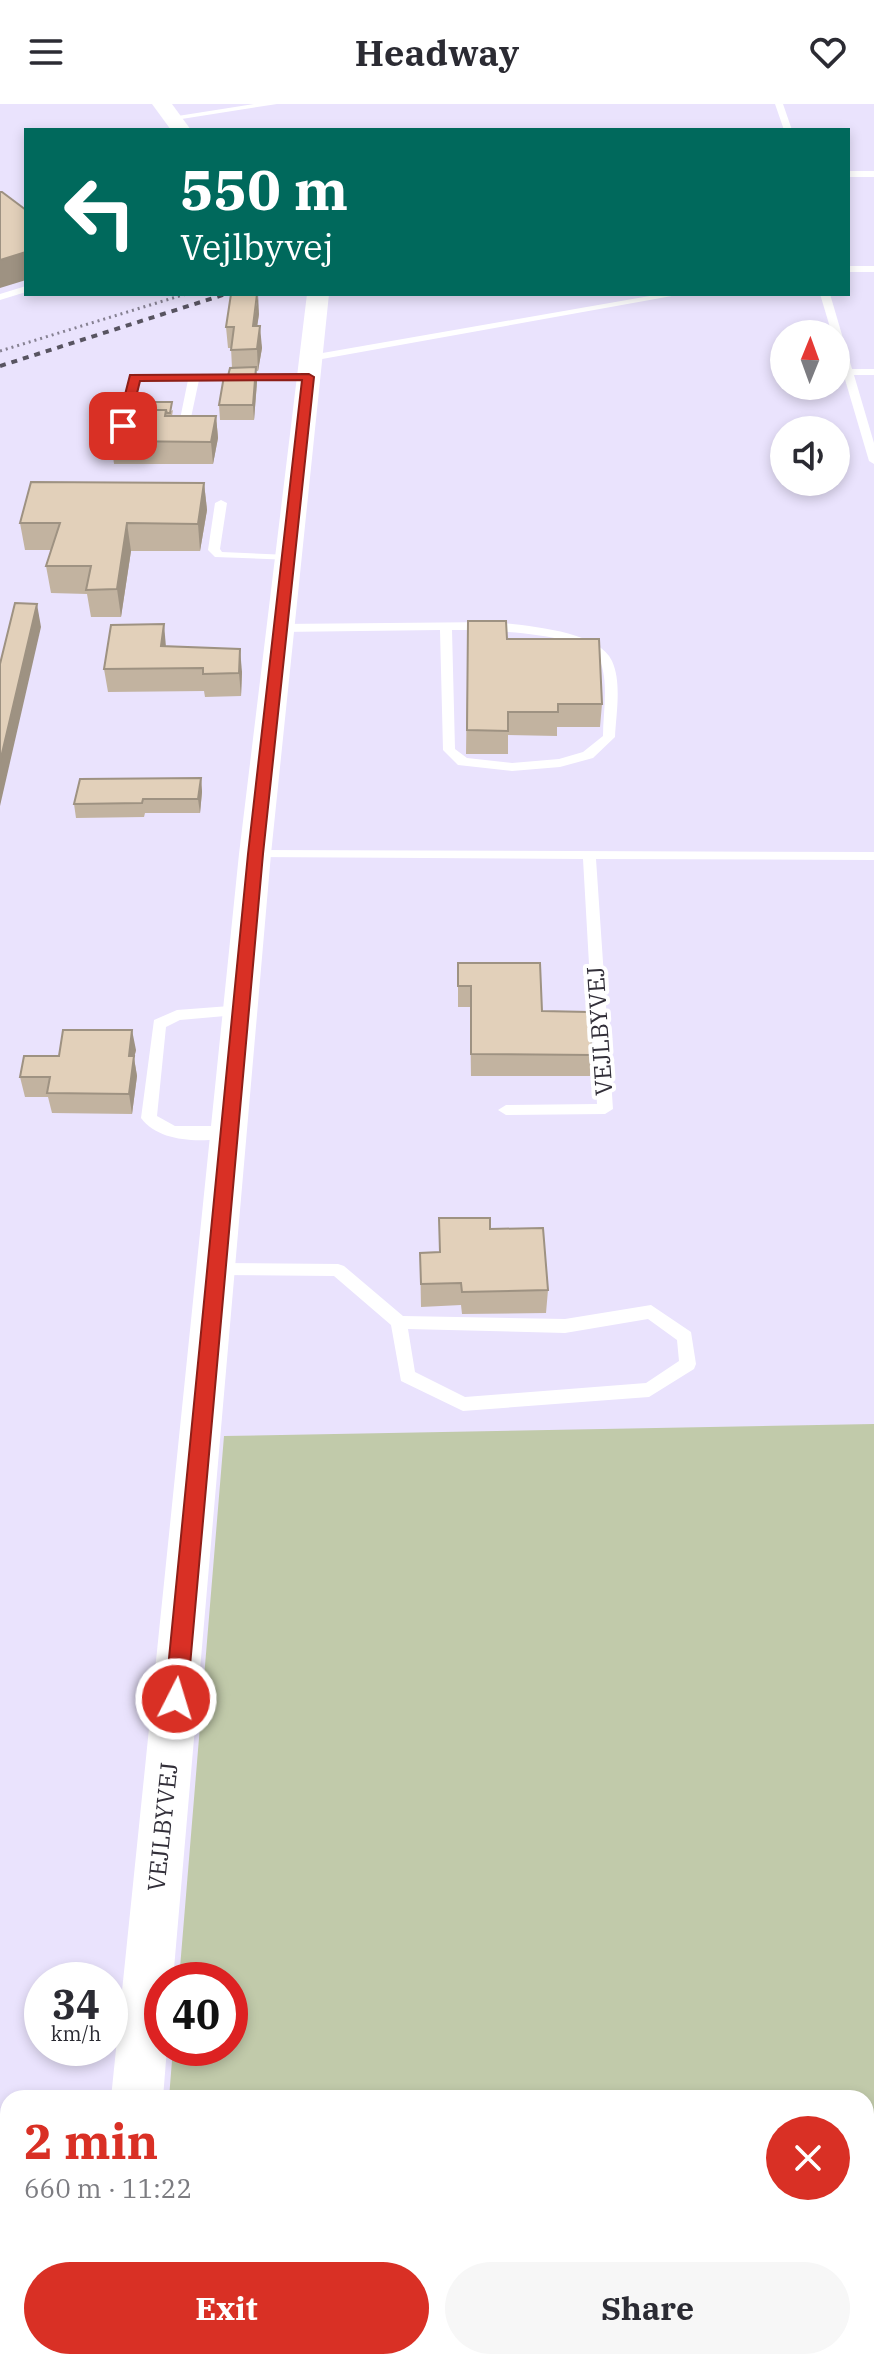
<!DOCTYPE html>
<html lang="en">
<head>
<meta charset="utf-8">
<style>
	body { margin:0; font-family:"IBM Plex Serif",serif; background:#f7f7f7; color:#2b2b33; height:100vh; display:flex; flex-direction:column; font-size:30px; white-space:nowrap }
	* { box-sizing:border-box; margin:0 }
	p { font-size:26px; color:#7c7c81 }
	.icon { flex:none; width:44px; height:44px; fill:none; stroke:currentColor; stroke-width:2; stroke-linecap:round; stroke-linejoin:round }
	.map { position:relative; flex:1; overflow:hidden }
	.details { position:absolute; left:0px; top:1986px; width:874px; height:280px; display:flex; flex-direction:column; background:#fff; border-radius:24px 24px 0 0; box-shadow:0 4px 12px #0003 }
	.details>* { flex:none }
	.banner { position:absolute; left:24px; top:24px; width:826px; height:168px; border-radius:0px; box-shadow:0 4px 12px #0003; background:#00695c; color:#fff; overflow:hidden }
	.needle { width:52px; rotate:1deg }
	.buttons { position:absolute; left:770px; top:216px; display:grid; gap:16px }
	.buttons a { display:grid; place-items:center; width:80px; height:80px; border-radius:50%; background:#fff; box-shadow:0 4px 12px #0003; font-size:40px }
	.speed { position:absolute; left:24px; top:1858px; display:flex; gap:16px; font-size:40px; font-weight:700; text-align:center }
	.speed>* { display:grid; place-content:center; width:104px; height:104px; border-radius:50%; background:#fff; box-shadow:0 4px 12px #0003; line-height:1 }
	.speed small { font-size:20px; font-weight:400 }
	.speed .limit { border:12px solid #d22; background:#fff; color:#111 }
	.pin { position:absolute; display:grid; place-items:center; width:68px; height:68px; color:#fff; margin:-34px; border-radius:16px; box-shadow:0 4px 12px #0006 }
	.me { position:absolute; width:88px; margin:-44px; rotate:5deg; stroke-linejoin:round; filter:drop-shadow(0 0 6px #0008) }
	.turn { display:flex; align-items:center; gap:28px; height:168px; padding:0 24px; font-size:36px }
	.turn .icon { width:104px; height:104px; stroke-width:2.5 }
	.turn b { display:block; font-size:56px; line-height:68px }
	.round { display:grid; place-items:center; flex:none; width:84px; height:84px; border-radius:42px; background:#f7f7f7 }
	.headline { display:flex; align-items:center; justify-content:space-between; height:136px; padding:0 24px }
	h1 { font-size:48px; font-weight:800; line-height:60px; color:#d93025 }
	.primary-button { display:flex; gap:16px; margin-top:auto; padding:16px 24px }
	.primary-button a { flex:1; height:92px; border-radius:48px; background:#d93025; color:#fff; font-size:32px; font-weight:800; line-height:92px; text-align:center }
	.primary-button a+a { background:#f7f7f7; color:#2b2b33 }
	header { display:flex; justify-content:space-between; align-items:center; height:104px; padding:0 24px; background:#fff; font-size:36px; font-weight:800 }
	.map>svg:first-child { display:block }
</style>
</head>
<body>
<header><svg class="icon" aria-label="menu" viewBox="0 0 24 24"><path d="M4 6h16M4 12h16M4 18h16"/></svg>Headway<svg class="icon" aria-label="heart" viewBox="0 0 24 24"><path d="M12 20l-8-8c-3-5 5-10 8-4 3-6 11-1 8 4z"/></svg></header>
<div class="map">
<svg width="874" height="2266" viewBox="0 0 874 2266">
	<rect width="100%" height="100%" fill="#eae3fd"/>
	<polygon fill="#c1caaa" points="874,1320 874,2266 146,2266 147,2258 866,2258 866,1994 169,1994 173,1944 230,1944 230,1876 179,1876 224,1332"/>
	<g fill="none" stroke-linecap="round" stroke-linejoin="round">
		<polyline stroke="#868192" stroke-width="3" stroke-dasharray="2 4" stroke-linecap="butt" points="0,247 186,190"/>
		<g fill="#fff" fill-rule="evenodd">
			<polygon points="254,0 277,0 169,17 165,14"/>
			<polygon points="775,0 783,0 792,26 784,26"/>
			<rect x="848" y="67" width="26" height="6"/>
			<rect x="848" y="162" width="26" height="6"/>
			<polygon points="26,182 26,188 0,196 0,190"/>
			<polygon points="661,190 683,190 311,257 306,254 311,251"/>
			<polygon points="820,190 830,190 852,265 874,265 874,271 854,271 874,339 874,360 869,357 836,245 836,230 832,230"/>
			<path d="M309 270 313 271V275L199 276 189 323 184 326 171 323 179 320 188 276H139L129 319 138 322C134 327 122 327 118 322L131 271Z"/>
			<polygon points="221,396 227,399 220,445 222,448 289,451 295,454 293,456 215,453 208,446 215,399"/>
			<path d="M495 518C525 522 598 526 612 557 622 579 616 610 615 633L593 654 560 663 512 667 458 661 443 646 440 526 281 528 275 524 281 520ZM452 526C481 526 587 527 600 557 609 579 603 609 603 632L583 648 559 655 512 659 467 654 455 645Z"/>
			<polygon points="255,746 874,748 874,756 596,755 613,1005 605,1010 506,1011 498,1006 506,1001 597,1000 583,755 250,753 250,747"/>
			<path d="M243 901 248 902 250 906 248 910 180 916 166 923 157 1012 175 1022H230L235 1024 238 1028 235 1032C207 1039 160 1040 141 1014L154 916 177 906Z"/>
			<path d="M217 1159 338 1160 344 1162 403 1212 565 1215 651 1201 691 1228 696 1260 694 1265 649 1293 463 1307 401 1277 391 1221 334 1172 217 1171 211 1169 209 1165 211 1161ZM648 1215 677 1236 679 1257 646 1279 465 1293 415 1268 408 1225 565 1229Z"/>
		</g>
		<g fill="#fff" fill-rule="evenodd">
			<polygon points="0,2116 8,2119 8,2172 0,2169"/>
			<polygon points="61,2258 117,2258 120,2266 64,2266"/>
		</g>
		<g fill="#fff" fill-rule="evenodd">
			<polygon points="152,0 172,0 191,26 171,26"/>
			<polygon points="307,190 329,190 271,750 173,1876 162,1876 162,1944 167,1944 163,1994 111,1994 239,750"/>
			<polygon points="84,2258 140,2258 139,2266 83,2266"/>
		</g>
		<polyline stroke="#585461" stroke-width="4" stroke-dasharray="6 6" stroke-linecap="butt" points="0,262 226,190"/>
	</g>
	<g fill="#c2b3a0">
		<polygon points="259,210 257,222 262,244 258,267 256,267 257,278 254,316 220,316 219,301 228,272 232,264 231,244 228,244 226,223"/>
		<polygon points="173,306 172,312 216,312 218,334 213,360 114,360 111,337"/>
		<polygon points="204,379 207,406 200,447 131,447 121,513 91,513 87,490 51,489 46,462 51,446 25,446 20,419"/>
		<polygon points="468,517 507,535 602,600 600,623 557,623 557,632 508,631 508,650 466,650"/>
		<polygon points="166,542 242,568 241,592 205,593 204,587 108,588 104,565"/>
		<polygon points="201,674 202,688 200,709 145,709 144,713 76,714 74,700"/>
		<polygon points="458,859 542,907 592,951 590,972 471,972 470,903 458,903"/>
		<polygon points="136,946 134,954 137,972 132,1010 52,1009 48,993 25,993 20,973 59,952"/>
		<polygon points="439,1114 490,1125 548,1186 546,1209 462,1210 461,1201 421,1203 420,1149 439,1149"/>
	</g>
	<g fill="#9e9282">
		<polygon points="26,148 26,176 0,184 0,156"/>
		<polygon points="258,190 259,210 254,244 253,222"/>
		<polygon points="260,222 262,244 258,267 257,245"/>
		<polygon points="256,263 257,278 254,316 253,301"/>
		<polygon points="216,312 218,334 213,360 211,338"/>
		<polygon points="204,379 207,406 200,447 198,420"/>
		<polygon points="127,419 131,447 121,513 117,485"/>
		<polygon points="37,500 41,523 0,702 0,658"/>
		<polygon points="164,520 166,543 164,565 161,542"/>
		<polygon points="240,545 242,568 241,592 239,569"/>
		<polygon points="201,674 202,688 200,709 198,695"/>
		<polygon points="132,926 136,946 134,954 137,972 132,1010 129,990 129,952"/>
	</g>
	<g fill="#e2d0ba" stroke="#9e9282" stroke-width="2">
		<polygon points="0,88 2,88 26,106 26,148 0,156"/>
		<polygon points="231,190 257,190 253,222 260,222 257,245 231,246 234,223 226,223"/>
		<polygon points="256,263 253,301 219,301 224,272 228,272 230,264"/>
		<polygon points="139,298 172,298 170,309 167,309 166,306 138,306"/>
		<polygon points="133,306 166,306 165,312 216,312 211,338 111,337 117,311 132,312"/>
		<polygon points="31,378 204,379 198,420 127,419 117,485 86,486 91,462 46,462 60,419 20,419"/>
		<polygon points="15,499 37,500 0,658 0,560"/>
		<polygon points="468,517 506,517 507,535 599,535 602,600 558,600 558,608 508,608 508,627 467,626"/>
		<polygon points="164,520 161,542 240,545 239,569 203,570 203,564 104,565 111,521"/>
		<polygon points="201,674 198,695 143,695 142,699 74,700 80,675"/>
		<polygon points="458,859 540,859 542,907 589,908 592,951 471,950 471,882 458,882"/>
		<polygon points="63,926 132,926 129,952 134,952 129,990 47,989 50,973 20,973 24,952 59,952"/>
		<polygon points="439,1114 490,1114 490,1125 543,1124 548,1186 462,1188 461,1179 421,1180 420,1149 440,1148"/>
	</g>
	<polygon fill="#d93025" stroke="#8d1f18" stroke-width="2" points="309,270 314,273 263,750 187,1595 183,1602 176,1605 168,1602 165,1595 248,750 302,276 140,277 129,322 123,326 117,322 130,271"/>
	<g text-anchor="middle" stroke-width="8" stroke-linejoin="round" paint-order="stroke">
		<g font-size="24" fill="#322f39" stroke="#fff">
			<text transform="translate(600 927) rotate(-94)" y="8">VEJLBYVEJ</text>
			<text transform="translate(163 1723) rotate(-84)" y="8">VEJLBYVEJ</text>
		</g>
	</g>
</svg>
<div class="buttons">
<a><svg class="needle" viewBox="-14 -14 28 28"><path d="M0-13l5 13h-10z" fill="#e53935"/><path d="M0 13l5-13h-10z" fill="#7c7c81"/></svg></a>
<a><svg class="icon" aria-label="sound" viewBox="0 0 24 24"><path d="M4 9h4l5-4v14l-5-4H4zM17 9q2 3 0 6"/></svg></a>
</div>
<div class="speed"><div>34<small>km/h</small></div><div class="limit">40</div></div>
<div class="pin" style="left:123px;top:322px;background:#d93025"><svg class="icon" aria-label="arrive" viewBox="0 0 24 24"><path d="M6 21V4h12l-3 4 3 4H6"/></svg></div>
<svg class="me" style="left:176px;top:1595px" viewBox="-20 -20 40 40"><circle r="17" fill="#d93025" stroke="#fff" stroke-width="3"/><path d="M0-11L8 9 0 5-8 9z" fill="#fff"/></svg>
<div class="banner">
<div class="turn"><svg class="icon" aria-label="left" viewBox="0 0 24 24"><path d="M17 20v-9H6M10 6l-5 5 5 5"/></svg><div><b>550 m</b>Vejlbyvej</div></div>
</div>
<section class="details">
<div class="headline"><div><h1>2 min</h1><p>660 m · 11:22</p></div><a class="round" style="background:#d93025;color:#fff"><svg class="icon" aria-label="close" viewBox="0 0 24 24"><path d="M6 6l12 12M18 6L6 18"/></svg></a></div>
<div class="primary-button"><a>Exit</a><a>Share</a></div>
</section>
</div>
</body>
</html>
